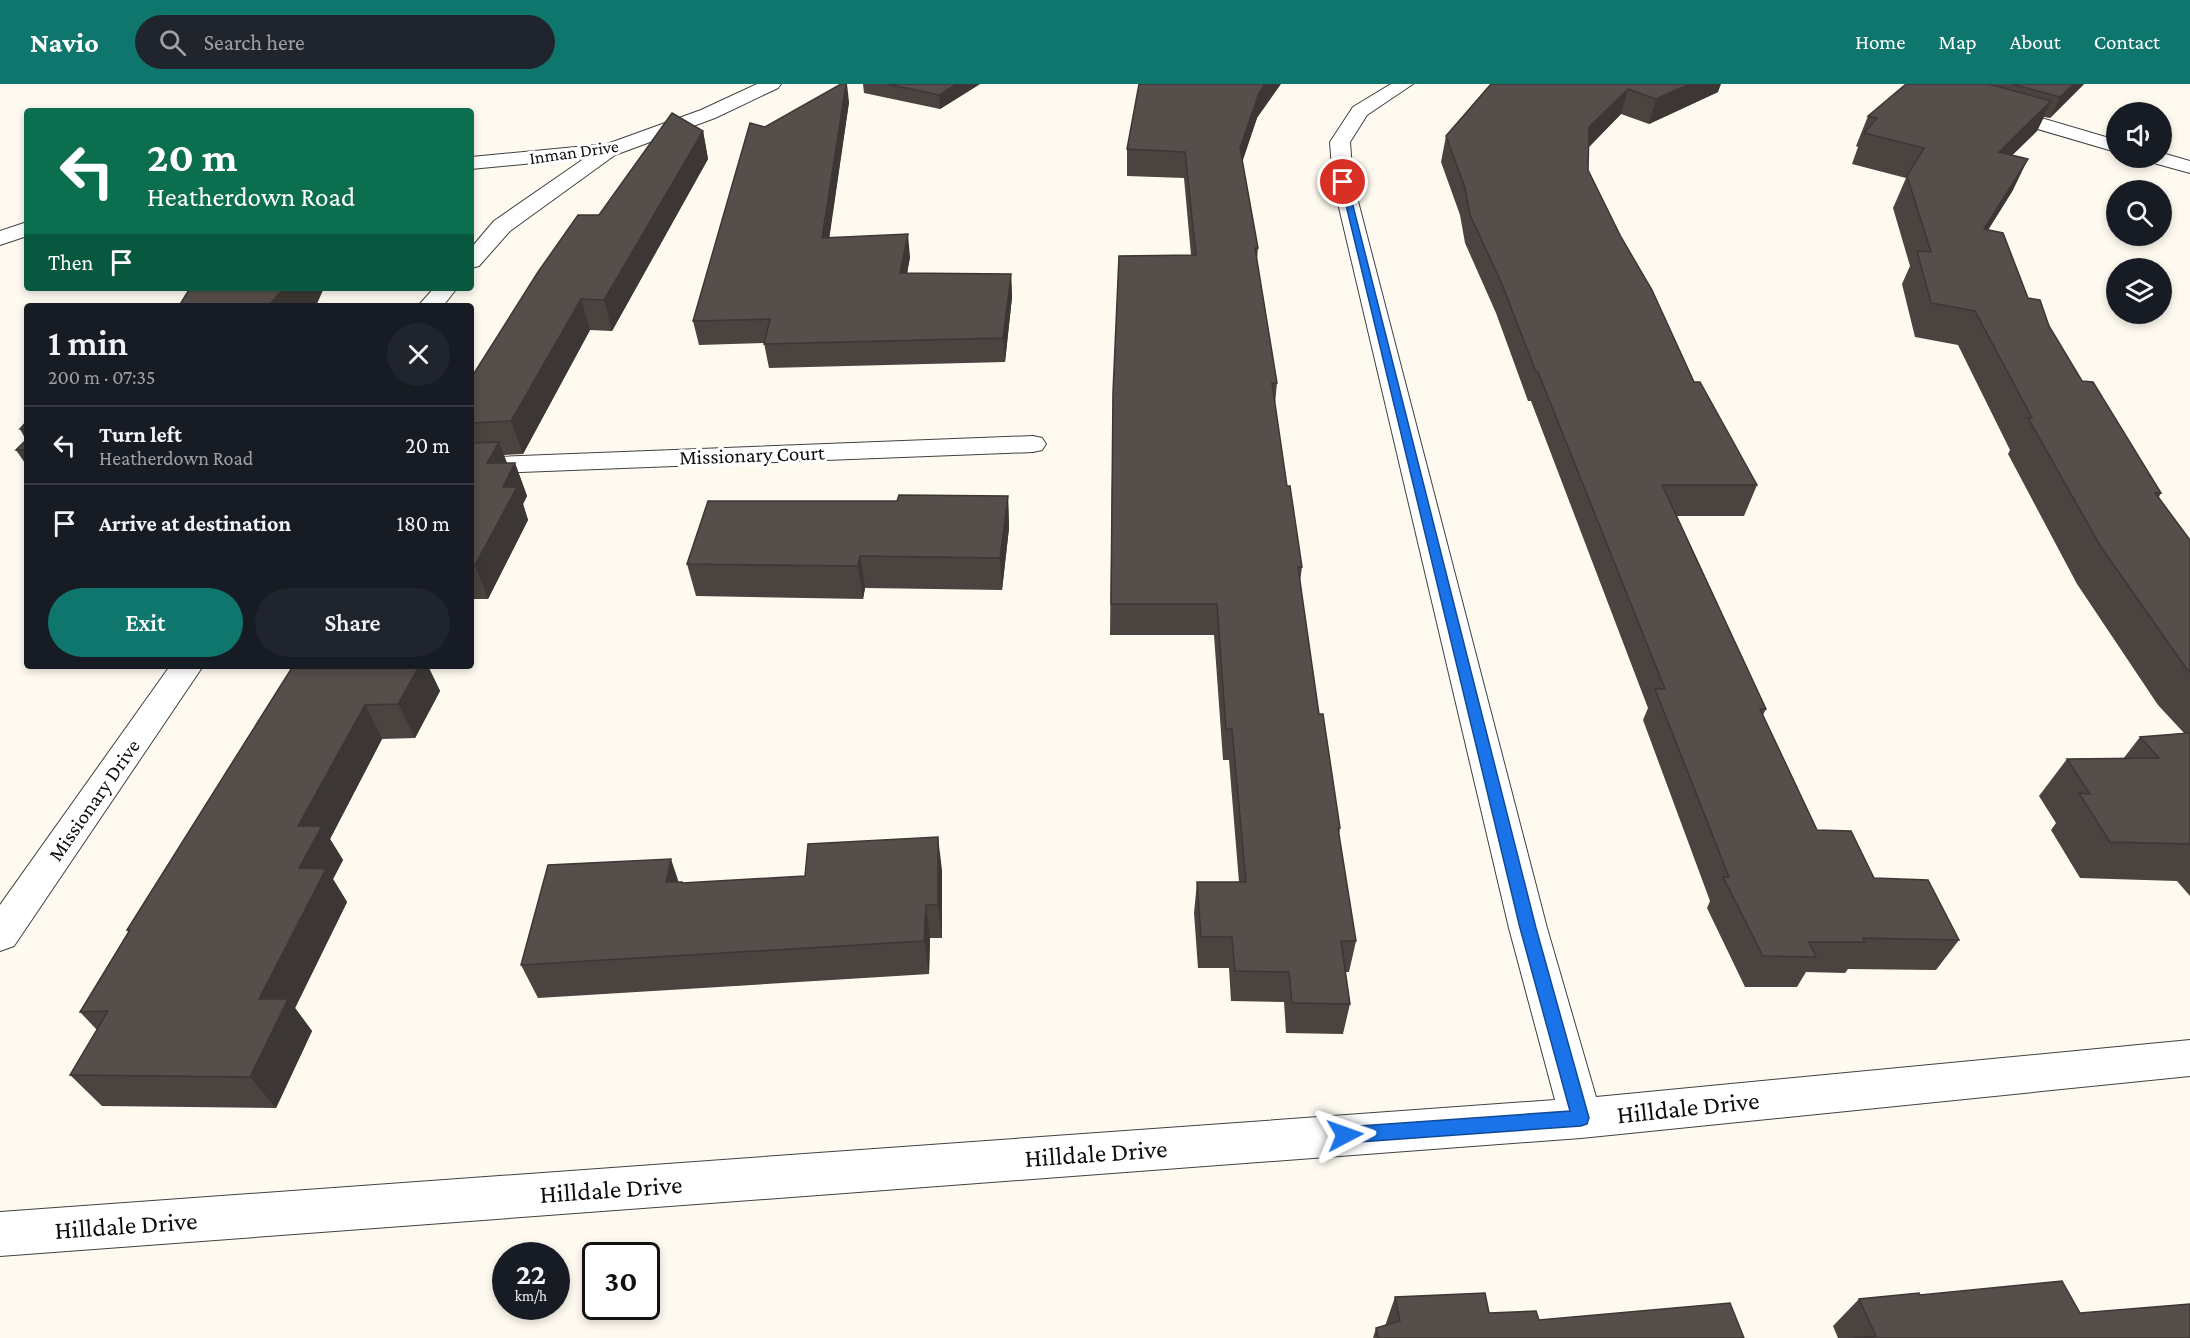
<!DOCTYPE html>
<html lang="en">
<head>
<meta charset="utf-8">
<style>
	body { margin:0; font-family:"Crimson Pro",serif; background:#20242c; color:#f1f3f6; height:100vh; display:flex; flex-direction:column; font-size:22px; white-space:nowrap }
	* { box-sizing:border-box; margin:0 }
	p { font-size:20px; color:#9ea1a6 }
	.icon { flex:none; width:33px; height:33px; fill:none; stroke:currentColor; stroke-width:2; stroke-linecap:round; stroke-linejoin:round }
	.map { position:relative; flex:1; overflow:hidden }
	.sheet { position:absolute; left:24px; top:219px; width:450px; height:366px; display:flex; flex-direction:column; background:#171b24; border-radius:6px; box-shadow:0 3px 9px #0003 }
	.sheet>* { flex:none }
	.guide { position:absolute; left:24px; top:24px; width:450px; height:183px; border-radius:6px; box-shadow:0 3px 9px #0003; background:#0b6e4f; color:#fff; overflow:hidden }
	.controls { position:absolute; left:2106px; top:18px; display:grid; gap:12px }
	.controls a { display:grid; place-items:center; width:66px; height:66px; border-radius:50%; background:#171b24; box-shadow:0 3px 9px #0003; font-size:30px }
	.speed { position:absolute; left:492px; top:1158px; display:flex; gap:12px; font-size:30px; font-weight:700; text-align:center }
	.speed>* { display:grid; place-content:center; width:78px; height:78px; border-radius:50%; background:#171b24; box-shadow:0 3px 9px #0003; line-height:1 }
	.speed small { font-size:15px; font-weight:400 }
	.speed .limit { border:3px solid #111; border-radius:9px; background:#fff; color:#111 }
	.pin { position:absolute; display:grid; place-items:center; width:51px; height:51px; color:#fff; margin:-26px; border:3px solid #fff; border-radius:50%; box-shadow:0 2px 6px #0007 }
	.me { position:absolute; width:66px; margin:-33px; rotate:86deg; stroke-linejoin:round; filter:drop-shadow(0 0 4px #0008) }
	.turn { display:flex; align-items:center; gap:21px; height:126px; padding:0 24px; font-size:27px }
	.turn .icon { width:78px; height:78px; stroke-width:2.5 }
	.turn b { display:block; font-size:42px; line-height:51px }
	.then { display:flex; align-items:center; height:57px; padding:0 24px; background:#0003; gap:12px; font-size:22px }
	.round { display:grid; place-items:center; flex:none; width:63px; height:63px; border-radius:32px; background:#20242c }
	.head { display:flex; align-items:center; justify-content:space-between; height:102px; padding:0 24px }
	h1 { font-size:36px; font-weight:600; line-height:45px }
	.button { display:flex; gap:12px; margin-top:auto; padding:12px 24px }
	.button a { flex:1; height:69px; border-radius:36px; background:#0f766e; color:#fff; font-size:24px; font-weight:600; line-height:69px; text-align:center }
	.button a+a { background:#20242c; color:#f1f3f6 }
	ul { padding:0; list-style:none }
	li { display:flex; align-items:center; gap:18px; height:78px; padding:0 24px; border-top:2px solid #363941 }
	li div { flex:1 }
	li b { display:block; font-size:22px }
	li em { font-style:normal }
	header { display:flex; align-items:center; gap:36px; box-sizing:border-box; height:84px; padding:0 30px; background:#0f766e; color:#fff }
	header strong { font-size:28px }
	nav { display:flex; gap:33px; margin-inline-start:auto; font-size:21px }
	.search { width:420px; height:54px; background:#20242c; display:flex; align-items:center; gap:15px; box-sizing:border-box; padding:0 21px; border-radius:33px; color:#9ea1a6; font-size:22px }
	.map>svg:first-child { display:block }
</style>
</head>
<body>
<header>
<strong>Navio</strong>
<div class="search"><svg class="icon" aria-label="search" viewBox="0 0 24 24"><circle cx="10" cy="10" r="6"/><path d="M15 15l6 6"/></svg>Search here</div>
<nav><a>Home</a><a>Map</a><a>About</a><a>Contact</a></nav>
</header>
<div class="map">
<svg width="2190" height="1254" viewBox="0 0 2190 1254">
	<rect width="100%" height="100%" fill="#fefaf0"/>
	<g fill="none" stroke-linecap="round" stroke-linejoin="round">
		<defs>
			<g id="minor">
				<polygon points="757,0 781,0 778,4 715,34 615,71 510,147 479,182 471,184 471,164 494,137 585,74 471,85 471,73 607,60 701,26"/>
				<polygon points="1391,0 1413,0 1367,31 1350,58 1353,98 1547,844 1596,1013 2190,956 2190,992 1581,1054 0,1172 0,1128 1555,1016 1509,844 1333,98 1330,58 1353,23"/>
				<polygon points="1997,21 2116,56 2116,68 1990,31 1988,27 1990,23"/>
				<polygon points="2162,69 2190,77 2190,89 2150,78 2147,74 2162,74"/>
				<polygon points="27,138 27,152 0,161 0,147"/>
				<polygon points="434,204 457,204 443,222 418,222"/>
				<polygon points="1033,352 1042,354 1046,360 1042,366 1033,368 471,390 471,374"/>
				<polygon points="170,582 203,582 14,862 0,867 0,821"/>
			</g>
		</defs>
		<use href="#minor" stroke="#414141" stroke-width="2"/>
		<use href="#minor" fill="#fff" fill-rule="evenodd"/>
	</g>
	<g fill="#4a4340">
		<polygon points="863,0 980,0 940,25 864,9"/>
		<polygon points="1491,0 1718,8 1649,40 1621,30 1589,63 1588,86 1621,153 1694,298 1757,401 1744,432 1677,432 1766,625 1763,631 1817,746 1874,794 1959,856 1936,886 1848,885 1845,889 1806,888 1797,903 1745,903 1707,824 1710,817 1643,636 1648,624 1531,317 1528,317 1496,229 1465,159 1460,131 1441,78 1446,52"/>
		<polygon points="1906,0 2084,0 2050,34 2044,33 2037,47 2012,71 2013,106 1988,146 2028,214 2049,242 2082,297 2161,409 2159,413 2190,456 2190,812 2177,797 2080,794 2051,746 2056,739 2039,712 2067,675 2123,675 2140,653 2184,649 2158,621 2077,500 2008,370 2010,366 1958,261 1915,253 1902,200 1910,182 1893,124 1906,94 1852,80 1858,63 1856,62 1868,32"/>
		<polygon points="849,18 829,153 910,173 907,189 1011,190 1012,213 1005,278 769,284 764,259 699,261 693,237 765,43"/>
		<polygon points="1257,34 1242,77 1258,164 1257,176 1277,299 1275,320 1287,402 1302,483 1300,498 1319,630 1340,744 1339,751 1356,857 1349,888 1345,888 1350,920 1343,950 1286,949 1284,918 1231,917 1229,884 1198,884 1194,829 1197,798 1239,798 1229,676 1223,676 1214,551 1110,551 1113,308 1191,171 1184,94 1127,92 1127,65"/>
		<polygon points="703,47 708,75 612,247 590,246 523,370 504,371 507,379 515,379 527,412 523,420 528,436 488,515 471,515 471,294 599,131"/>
		<polygon points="27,337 27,382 16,366 26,356 20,345"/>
		<polygon points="1008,412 1009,444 1002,506 865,504 863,515 696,512 687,480 897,417"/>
		<polygon points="293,582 428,582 440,607 415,654 382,655 330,755 343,776 333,795 347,818 295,924 312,947 276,1024 102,1022 70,991 97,946 80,928 128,848 127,846"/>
		<polygon points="942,786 942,854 930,854 929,890 538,914 521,881 679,798 683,799"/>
		<polygon points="1920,1211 2080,1229 2190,1254 1838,1254 1833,1242 1859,1215"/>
		<polygon points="1395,1213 1489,1229 1539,1236 1744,1254 1373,1254 1376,1244 1385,1242"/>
	</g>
	<g fill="#3c3734">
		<polygon points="846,0 847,0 849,18 826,177 822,154"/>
		<polygon points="957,0 980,0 940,25 939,11"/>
		<polygon points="1265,0 1281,0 1257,34 1238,91 1240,64 1259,9"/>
		<polygon points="1689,0 1721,0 1718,8 1649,40 1656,15"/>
		<polygon points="2074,0 2084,0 2050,34 2060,13"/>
		<polygon points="1628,5 1621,30 1583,69 1589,43"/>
		<polygon points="2051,17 2037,47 1984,99 1999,68"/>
		<polygon points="703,47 708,75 612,247 604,216"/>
		<polygon points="2028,75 2013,106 1968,178 1984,145"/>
		<polygon points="908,150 910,173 903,212 900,189"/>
		<polygon points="1011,190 1012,213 1005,278 1003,254"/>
		<polygon points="284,204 324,204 316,222 268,222"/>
		<polygon points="581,215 590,246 523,370 511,337"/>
		<polygon points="499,358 510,388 515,379 527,412 523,420 528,436 488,515 475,481 487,379"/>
		<polygon points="1008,412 1009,444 1002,506 1000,474"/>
		<polygon points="860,472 865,504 863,515 858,482"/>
		<polygon points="390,582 428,582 440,607 415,654 398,620"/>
		<polygon points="365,621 382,655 330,755 343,776 333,795 347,818 295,924 312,947 276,1024 250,993 259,915 299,784 298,742"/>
		<polygon points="938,753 942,786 942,854 938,821"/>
		<polygon points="671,775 682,808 666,798"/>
		<polygon points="926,821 930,854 929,890 924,857"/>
	</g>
	<g fill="#564e4b" stroke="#3c3734" stroke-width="1.5">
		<polygon points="841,0 846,0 822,154 908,150 900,189 1011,190 1003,254 764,260 770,235 693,237 750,39 765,43"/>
		<polygon points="887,0 957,0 939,11"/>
		<polygon points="1139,0 1265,0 1259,9 1240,64 1258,164 1255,164 1277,299 1272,299 1287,402 1290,402 1302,483 1298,483 1319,630 1323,630 1340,744 1338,744 1356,857 1341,857 1350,920 1292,919 1289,888 1235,887 1232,853 1201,853 1197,798 1246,798 1232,645 1226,645 1217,520 1111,520 1113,308 1119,172 1196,171 1185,68 1127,65"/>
		<polygon points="1491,0 1689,0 1656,15 1628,5 1589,43 1588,86 1621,153 1652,206 1694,298 1700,298 1757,401 1662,401 1766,625 1760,625 1817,746 1851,747 1874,794 1928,796 1959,856 1863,854 1865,858 1809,858 1816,873 1763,872 1723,793 1729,793 1655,605 1665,605 1538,288 1536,288 1502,200 1470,131 1465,104 1446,52"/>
		<polygon points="1906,0 1989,0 2051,17 1999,68 2028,75 1984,145 2003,149 2028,214 2040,216 2049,242 2082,297 2093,298 2161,409 2155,409 2190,456 2190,588 2186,584 2101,463 2028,334 2032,334 1975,227 1931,219 1917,167 1931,168 1907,92 1924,64 1864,49 1877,34 1868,32"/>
		<polygon points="2012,0 2074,0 2060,13"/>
		<polygon points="672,29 703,47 604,216 581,215 511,337 471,339 471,294 538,188 578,131 599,131"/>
		<polygon points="190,204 284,204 268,222 179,222"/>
		<polygon points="27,337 27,345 20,345"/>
		<polygon points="27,355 27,366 16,366"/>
		<polygon points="499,358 487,379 515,379 503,403 517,403 475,481 471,481 471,359"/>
		<polygon points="899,411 1008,412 1000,474 860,472 858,482 687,480 708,417 897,417"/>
		<polygon points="293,582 419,582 398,620 365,621 298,742 322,742 299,784 326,785 259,915 288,915 250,993 70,991 108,927 80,928 130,846 127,846"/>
		<polygon points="2190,649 2190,760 2110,758 2079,709 2090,710 2067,675 2159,674 2140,653"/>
		<polygon points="938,753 938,821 926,821 924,857 521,881 548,781 671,775 666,798 682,798 682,799 805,792 808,760"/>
		<polygon points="2062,1197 2080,1229 2190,1220 2190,1254 1853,1254 1876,1252 1859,1215 1919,1209 1920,1211"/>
		<polygon points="1485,1209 1489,1229 1536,1227 1539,1236 1730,1219 1744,1254 1378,1254 1376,1244 1400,1237 1395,1213"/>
	</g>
	<polygon fill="#1a73e8" stroke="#114b97" stroke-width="1.5" points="1340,96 1347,98 1536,844 1589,1034 1587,1040 1581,1042 1345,1059 1338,1057 1336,1051 1338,1045 1345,1043 1570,1027 1520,844"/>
	<g text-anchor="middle" stroke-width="6" stroke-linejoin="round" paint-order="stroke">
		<g font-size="18" fill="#0e0e0e" stroke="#fff">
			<text transform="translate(574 68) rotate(-8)" y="6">Inman Drive</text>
		</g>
		<g font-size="21" fill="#0e0e0e" stroke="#fff">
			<text transform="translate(752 371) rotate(-2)" y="7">Missionary Court</text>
			<text transform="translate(94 716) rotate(-55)" y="7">Missionary Drive</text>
		</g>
		<g font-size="26" fill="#0e0e0e" stroke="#fff">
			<text transform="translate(1688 1023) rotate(-6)" y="9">Hilldale Drive</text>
			<text transform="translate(1096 1069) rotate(-4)" y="9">Hilldale Drive</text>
			<text transform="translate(611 1105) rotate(-4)" y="9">Hilldale Drive</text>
			<text transform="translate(126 1141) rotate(-4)" y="9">Hilldale Drive</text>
		</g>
	</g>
</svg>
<div class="controls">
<a><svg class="icon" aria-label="sound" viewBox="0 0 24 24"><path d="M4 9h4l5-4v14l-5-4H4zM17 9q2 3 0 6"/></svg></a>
<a><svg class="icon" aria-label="search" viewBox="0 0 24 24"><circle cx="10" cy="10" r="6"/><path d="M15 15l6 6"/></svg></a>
<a><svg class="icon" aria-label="layers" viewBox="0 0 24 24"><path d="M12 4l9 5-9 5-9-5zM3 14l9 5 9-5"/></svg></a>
</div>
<div class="speed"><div>22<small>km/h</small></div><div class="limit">30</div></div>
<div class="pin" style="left:1343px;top:98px;background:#d93025"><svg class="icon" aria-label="arrive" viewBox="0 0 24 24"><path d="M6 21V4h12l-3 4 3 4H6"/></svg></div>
<svg class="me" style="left:1345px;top:1051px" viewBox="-20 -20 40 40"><path d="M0-17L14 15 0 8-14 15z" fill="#1a73e8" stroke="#fff" stroke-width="4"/></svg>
<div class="guide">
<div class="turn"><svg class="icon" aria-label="left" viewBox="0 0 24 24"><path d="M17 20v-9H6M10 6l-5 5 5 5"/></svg><div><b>20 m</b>Heatherdown Road</div></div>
<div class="then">Then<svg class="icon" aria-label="arrive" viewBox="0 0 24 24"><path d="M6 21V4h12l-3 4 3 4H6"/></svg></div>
</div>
<section class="sheet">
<div class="head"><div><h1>1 min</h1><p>200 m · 07:35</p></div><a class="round"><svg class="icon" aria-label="close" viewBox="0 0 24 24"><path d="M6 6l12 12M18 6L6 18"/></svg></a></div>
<ul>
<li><svg class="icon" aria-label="left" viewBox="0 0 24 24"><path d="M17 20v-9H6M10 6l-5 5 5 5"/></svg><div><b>Turn left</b><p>Heatherdown Road</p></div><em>20 m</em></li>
<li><svg class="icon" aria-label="arrive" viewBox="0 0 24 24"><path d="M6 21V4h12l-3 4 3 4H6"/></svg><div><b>Arrive at destination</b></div><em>180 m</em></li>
</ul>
<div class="button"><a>Exit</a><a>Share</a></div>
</section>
</div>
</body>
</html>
